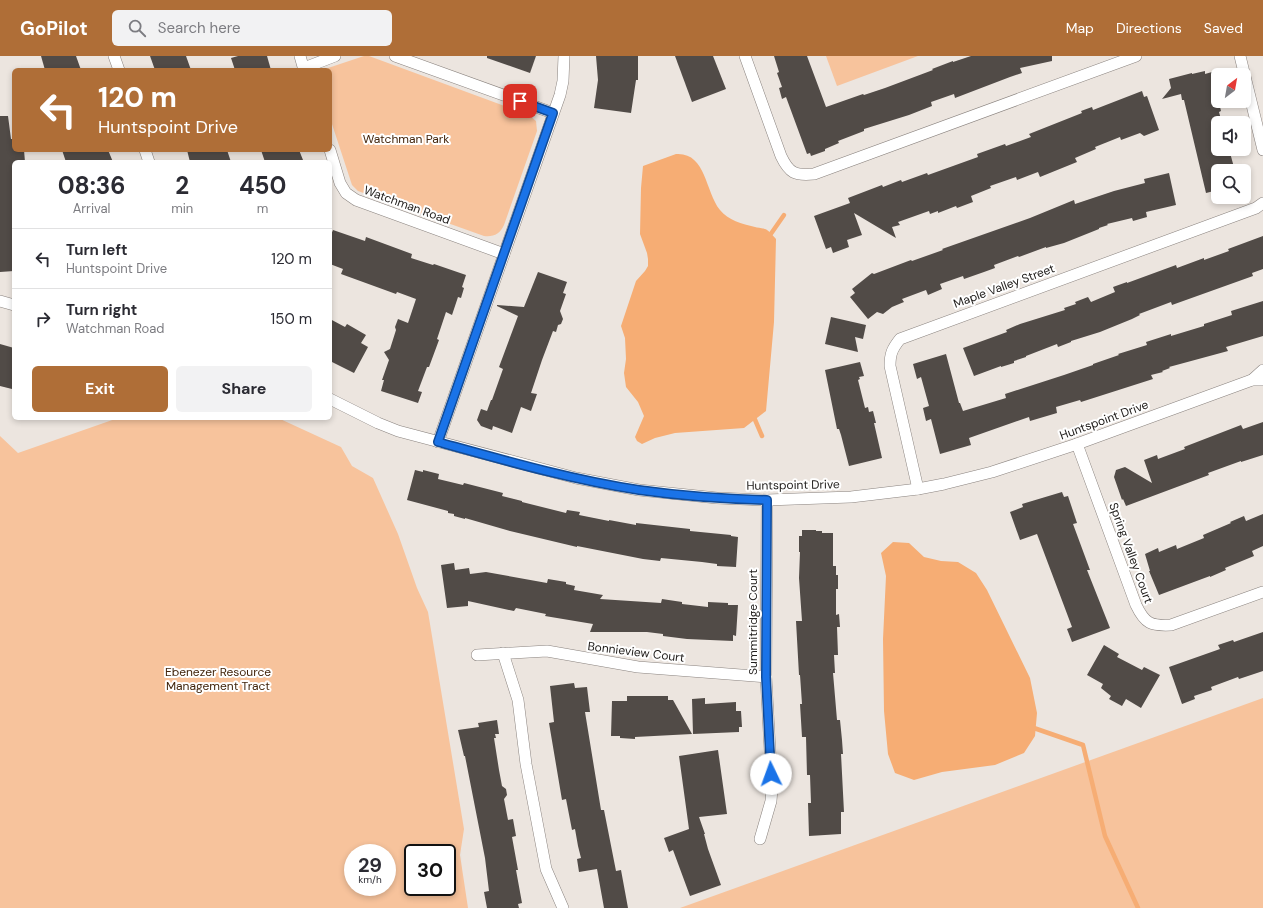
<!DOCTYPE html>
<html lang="en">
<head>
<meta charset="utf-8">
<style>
	body { margin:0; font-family:"DM Sans",sans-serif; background:#f2f2f3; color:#2b2b33; height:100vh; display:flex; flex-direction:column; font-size:15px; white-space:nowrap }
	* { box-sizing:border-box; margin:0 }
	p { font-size:13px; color:#7c7c81 }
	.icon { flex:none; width:22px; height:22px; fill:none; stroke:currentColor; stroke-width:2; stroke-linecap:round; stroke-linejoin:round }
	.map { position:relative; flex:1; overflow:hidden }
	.side { position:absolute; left:12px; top:104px; width:320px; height:260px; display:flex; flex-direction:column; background:#fff; border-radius:6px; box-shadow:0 2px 6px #0003 }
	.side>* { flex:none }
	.banner { position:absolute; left:12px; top:12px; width:320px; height:84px; border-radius:6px; box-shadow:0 2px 6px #0003; background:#af6e37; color:#fff; overflow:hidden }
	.needle { width:26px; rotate:31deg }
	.controls { position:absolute; left:1211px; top:12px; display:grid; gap:8px }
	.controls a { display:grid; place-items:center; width:40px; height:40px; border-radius:6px; background:#fff; box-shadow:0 2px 6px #0003; font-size:20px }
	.speed { position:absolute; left:344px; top:788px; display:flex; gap:8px; font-size:20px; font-weight:700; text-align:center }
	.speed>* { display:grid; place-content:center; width:52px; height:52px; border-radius:50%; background:#fff; box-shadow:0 2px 6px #0003; line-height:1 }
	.speed small { font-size:10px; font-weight:400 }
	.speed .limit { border:2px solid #111; border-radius:6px; background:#fff; color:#111 }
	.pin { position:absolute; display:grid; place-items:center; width:34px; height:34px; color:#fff; margin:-17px; border-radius:8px; box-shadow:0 2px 6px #0006 }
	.me { position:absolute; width:44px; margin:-22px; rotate:357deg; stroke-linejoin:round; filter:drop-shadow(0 0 3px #0008) }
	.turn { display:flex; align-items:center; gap:14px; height:84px; padding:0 20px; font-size:18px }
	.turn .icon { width:52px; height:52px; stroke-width:2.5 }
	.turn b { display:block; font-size:28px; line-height:34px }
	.eta { display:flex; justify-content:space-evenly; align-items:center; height:68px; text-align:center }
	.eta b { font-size:24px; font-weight:700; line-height:28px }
	.button { display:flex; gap:8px; margin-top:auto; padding:8px 20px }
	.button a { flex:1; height:46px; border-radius:6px; background:#af6e37; color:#fff; font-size:16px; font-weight:700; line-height:46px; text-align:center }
	.button a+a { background:#f2f2f3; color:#2b2b33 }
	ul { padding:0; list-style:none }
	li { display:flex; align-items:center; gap:12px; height:60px; padding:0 20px; border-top:1px solid #e1e1e2 }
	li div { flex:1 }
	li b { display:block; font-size:15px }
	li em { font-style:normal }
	header { display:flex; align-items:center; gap:24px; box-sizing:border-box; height:56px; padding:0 20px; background:#af6e37; color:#fff }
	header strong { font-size:19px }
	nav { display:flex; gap:22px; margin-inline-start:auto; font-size:14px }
	.search { width:280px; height:36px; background:#f2f2f3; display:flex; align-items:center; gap:10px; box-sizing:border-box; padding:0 14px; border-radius:6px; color:#7c7c81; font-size:15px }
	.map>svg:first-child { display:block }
</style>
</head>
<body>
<header>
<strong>GoPilot</strong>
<div class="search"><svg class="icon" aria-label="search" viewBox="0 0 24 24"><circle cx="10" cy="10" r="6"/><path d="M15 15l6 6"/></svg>Search here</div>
<nav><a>Map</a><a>Directions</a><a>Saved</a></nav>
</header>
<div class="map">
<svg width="1263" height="852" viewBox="0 0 1263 852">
	<rect width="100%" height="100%" fill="#ece5df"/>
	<g fill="#f7c39c" fill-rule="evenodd">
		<path d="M364 0H369L529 59 536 65 537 75 504 169C500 178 494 181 484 180L358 135 352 129 330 62V14H326L328 12Z"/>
		<polygon points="826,0 918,0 837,30"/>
		<path d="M118 362H278L341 391 352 410 373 422 398 478 417 532 428 556 464 773 460 799 468 852H0V380L18 397ZM353 797H387V831H353ZM413 797H447V831H413Z"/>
		<polygon points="1263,642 1263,852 680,852"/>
	</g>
	<g fill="#f6ad74">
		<path d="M676 98C706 96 705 135 720 154 728 164 742 168 755 171 758 172 764 172 767 174 770 176 773 180 776 183L774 266 766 355 744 372 675 377 655 382 642 388 637 385 635 381 644 360 638 346 626 331 624 317 626 303 625 282 621 270 636 225 645 215 648 210V203L647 197 640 178 641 132 643 110Z"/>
		<polygon points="893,486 909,487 924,501 941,505 958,506 976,517 987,534 1030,622 1037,657 1035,680 1024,697 995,709 942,716 914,724 895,717 888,698 884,655 883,583 886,520 881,497"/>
	</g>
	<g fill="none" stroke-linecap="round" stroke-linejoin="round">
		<g stroke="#f6ad74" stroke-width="4.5">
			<polyline points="768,182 784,159"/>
			<polyline points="753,359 762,380"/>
			<polyline points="1031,671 1083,689 1105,780 1138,852"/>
		</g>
	</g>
	<g fill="#514b47">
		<polygon points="41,0 76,0 81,14 45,14"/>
		<polygon points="150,0 186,0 191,14 155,14"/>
		<polygon points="238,0 267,0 271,14 235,14 231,2"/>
		<polygon points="487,0 536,0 530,17 487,2"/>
		<polygon points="596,0 638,0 638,24 636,24 631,57 594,52 598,24"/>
		<polygon points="675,0 713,0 726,33 692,46"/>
		<polygon points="774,0 807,0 826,51 863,38 864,39 885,32 933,14 932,13 953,5 953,6 971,0 1052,0 1052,5 1020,12 1022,17 1010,21 955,42 954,38 931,46 932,50 909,59 864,73 864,75 838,85 839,87 825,93 825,95 811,100 810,97 807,98 786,41 782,43 779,32 782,31 777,17 779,16"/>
		<polygon points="1205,15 1205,18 1212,16 1221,55 1219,56 1222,67 1218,67 1218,93 1229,93 1235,115 1218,115 1218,134 1206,137 1184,44 1182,44 1181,38 1162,43 1171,32 1169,23 1192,17 1192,18"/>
		<polygon points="1142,35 1144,41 1147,40 1159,74 1144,80 1140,77 1121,84 1120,81 1095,91 1096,93 1075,102 1077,106 1040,121 1038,116 1017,124 1016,121 990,130 991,132 971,140 973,146 957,152 956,150 938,157 938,155 930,158 929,155 898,166 900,169 892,171 896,182 854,157 862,179 847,184 849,191 833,197 831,191 826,193 814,160 850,147 848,142 882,129 883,131 901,124 902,126 927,117 928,119 978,101 977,98 1005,88 1006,90 1031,81 1029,78 1082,57 1081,55 1092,51 1093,54"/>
		<polygon points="0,60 8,60 11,83 14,83 14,94 24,94 25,106 14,106 14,215 0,216"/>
		<polygon points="62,94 108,94 113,106 66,106"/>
		<polygon points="187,94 227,94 231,106 190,106"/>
		<polygon points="261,94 299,94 303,104 295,106 265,106"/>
		<polygon points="1169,117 1176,149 1146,156 1147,161 1133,165 1132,162 1107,168 1108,169 1099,172 1099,173 1064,187 1046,192 1046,191 1019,201 1018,200 994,209 995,212 984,216 964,223 963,220 940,228 942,233 928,239 926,234 902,243 904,246 892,251 883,258 877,256 868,263 850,241 855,237 852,233 872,217 874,218 911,204 912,205 943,194 942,193 1030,162 1074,144 1075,148 1114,135 1145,127 1144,123"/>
		<polygon points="333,174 365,185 366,181 412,198 411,202 433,209 434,208 466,219 462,231 464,232 461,242 458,241 452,259 446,256 437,283 439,284 429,311 427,311 418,335 422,336 418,347 381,335 384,324 382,324 389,304 384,296 390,293 396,274 395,271 398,263 408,267 416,243 397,236 396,238 341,218 343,213 330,208 330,181"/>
		<polygon points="1263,180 1263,213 1252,217 1253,220 1172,249 1171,246 1139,258 1140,259 1132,263 1100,276 1071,285 1071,286 1058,291 1057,288 1026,300 1026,301 1014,305 1014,307 1001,311 1001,310 974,320 963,292 1007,276 1006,274 1020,268 1065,254 1064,252 1076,248 1075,246 1088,241 1091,246 1115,236 1113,231 1127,226 1127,227 1176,209 1177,212 1204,202 1204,204 1229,195 1228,193"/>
		<polygon points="538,216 567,226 563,237 566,238 560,255 563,263 561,268 558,269 556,276 553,275 542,304 531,337 537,338 531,355 521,351 512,377 493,370 492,374 481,370 477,364 481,353 487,355 491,344 492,344 503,313 499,311 518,260 497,250 497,249 524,251"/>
		<polygon points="1263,245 1263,280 1226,291 1228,295 1169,311 1170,312 1162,315 1163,316 1151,319 1153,323 1081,346 1080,344 1056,351 1057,357 1030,365 1029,361 969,382 971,389 940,398 931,363 926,365 923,352 929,350 921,321 917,323 913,308 946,298 959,347 960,347 963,355 1006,342 1005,338 1064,319 1093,309 1093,308 1119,299 1118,298 1147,289 1146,286 1171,278 1171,280 1204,270 1204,268 1232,259 1231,255"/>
		<polygon points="831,261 866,269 863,283 855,281 858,296 825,288"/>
		<polygon points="330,263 345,271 347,268 366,279 361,287 368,291 354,317 330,305"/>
		<polygon points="0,288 14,292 14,325 12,333 0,330"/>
		<polygon points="860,306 864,320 859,321 860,323 858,324 865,352 868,351 869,356 873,355 876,367 874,367 882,402 849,410 841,379 839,373 837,373 825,314"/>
		<polygon points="1263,366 1263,399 1241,406 1241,405 1208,417 1209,419 1126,450 1123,443 1122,444 1114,421 1116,414 1125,411 1152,427 1144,404 1157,399 1158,403 1185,393 1184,391 1241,369 1243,373"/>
		<polygon points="415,414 423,416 423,414 439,418 438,423 463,429 464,427 503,437 502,440 522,445 522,446 566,457 567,454 580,456 579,459 609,465 609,464 636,469 636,467 690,473 690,475 731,479 731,480 738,481 736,511 717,510 717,508 702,506 661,502 660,505 643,503 577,490 577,491 510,475 465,462 465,463 454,460 454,458 448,457 448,455 407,444"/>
		<polygon points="1062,436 1064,441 1068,440 1077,467 1073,468 1090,514 1087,514 1110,572 1072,586 1067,573 1072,571 1037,478 1020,484 1010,456 1023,451 1022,448"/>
		<polygon points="1263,458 1263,490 1252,495 1254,500 1225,512 1226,514 1210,521 1210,520 1159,539 1149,515 1150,515 1145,498 1158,492 1159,496 1176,489 1177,493 1204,482 1203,479 1231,467 1230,466 1244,460 1246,465"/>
		<polygon points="802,474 816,474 816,475 822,475 822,477 833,477 833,510 836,510 836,519 838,519 838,533 836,533 836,559 839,558 840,571 837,571 838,599 834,599 835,617 833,617 837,664 840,664 842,684 843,698 841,698 844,756 841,756 841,778 809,780 808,747 811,747 810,719 807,719 806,681 802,681 800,648 802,648 800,619 799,619 796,565 802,565 799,522 800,496 799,496 799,480 802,480"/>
		<polygon points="454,507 455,514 469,512 470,518 486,516 547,527 548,523 566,526 566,528 575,530 574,534 603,539 600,543 661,547 662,543 682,546 682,548 708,551 708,546 728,547 728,549 738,549 736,580 733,579 733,585 687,583 663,580 663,578 647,576 590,576 593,568 545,560 546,558 516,552 514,555 468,545 468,550 447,552 441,509"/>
		<polygon points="1263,576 1263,615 1239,623 1238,621 1211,631 1212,634 1194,640 1195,643 1182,648 1169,611 1220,593 1218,589 1233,584 1234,586"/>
		<polygon points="1104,589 1119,598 1117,601 1142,614 1144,611 1160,619 1141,652 1126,643 1122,650 1109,643 1111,640 1101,632 1103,628 1087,619"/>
		<polygon points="574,627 575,632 587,631 590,656 585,656 601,754 604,754 616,815 621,814 628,852 604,852 597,813 579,816 577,803 581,802 578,790 575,773 572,774 566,743 562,744 549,667 554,666 550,630"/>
		<polygon points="627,640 668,640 668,644 673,644 692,678 635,681 635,683 620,682 620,680 611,680 612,645 627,645"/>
		<polygon points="705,642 705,648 736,646 736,655 741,655 742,671 739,671 739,676 693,678 692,643"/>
		<polygon points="497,664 499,678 495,678 496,682 494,682 499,714 502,730 506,733 507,739 504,743 508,764 513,763 516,780 512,781 518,814 516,814 522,847 518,848 519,852 487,852 484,836 489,835 485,802 465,700 464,700 458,674 479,671 478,667"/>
		<polygon points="718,694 727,758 699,761 705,778 704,778 708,793 721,829 690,840 673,794 669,796 664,782 689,773 679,700"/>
	</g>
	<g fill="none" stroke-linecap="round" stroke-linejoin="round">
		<defs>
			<g id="minor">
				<polyline points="114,0 119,14"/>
				<polyline points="300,0 304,14"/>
				<polyline points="395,0 553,57"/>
				<path d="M745 0 781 100C789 117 795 120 814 118L1136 0"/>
				<polyline points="1240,0 1263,94"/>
				<polyline points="304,12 335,0"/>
				<polyline points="145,94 149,106"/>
				<polyline points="330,94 340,127 346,137 356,144 504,198"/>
				<polyline points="0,245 14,249"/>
				<polyline points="1252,324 1263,314"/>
				<polyline points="330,343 378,367 398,375 576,422 639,434 717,442 767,444 851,441 918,433 944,428 992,416 1077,388 1252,324 1263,324"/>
				<polyline points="438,386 560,39 563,25 564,0"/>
				<path d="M1077 388 1136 549C1145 568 1151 570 1171 569L1263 536"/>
				<path d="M918 433 890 310C890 298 892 293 900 283L1256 152 1263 147"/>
				<polyline points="503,597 518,644 526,708 546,813 563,852"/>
				<polyline points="477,599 547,595 638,611 766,621"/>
				<polyline points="760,783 771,745 772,732 766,621 767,444"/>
			</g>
		</defs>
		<use href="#minor" stroke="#8a837f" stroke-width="12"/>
		<use href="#minor" stroke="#fff" stroke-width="11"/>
	</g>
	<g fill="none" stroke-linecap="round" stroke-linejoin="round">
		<defs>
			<path id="route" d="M520 45 553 57 438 386C503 404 572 424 639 434 682 440 724 443 767 444L766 621 771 718"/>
		</defs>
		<use href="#route" stroke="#114b97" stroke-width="10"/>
		<use href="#route" stroke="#1a73e8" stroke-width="7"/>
	</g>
	<g text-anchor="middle" stroke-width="4" stroke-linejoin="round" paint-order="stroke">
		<g font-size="12" fill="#42250c" stroke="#fff">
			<text x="406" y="87">Watchman Park</text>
			<text x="218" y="620">Ebenezer Resource<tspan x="218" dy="14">Management Tract</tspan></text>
		</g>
		<g font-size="12" fill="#23201e" stroke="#fff">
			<text transform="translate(407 149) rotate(20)" y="4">Watchman Road</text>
			<text transform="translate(1004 230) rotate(-20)" y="4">Maple Valley Street</text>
			<text transform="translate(1104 364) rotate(-20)" y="4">Huntspoint Drive</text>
			<text transform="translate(793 429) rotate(-1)" y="4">Huntspoint Drive</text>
			<text transform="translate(1131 497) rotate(70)" y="4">Spring Valley Court</text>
			<text transform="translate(753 566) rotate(-90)" y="4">Summitridge Court</text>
			<text transform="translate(636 596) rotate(7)" y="4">Bonnieview Court</text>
		</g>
	</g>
</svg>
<div class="controls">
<a><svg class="needle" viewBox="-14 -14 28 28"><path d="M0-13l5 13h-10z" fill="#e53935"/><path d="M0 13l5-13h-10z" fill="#7c7c81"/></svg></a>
<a><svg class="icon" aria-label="sound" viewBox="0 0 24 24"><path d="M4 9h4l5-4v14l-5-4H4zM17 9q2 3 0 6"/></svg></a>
<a><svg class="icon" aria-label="search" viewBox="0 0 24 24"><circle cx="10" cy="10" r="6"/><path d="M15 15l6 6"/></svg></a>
</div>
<div class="speed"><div>29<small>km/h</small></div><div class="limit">30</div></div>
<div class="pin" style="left:520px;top:45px;background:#d93025"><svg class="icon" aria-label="arrive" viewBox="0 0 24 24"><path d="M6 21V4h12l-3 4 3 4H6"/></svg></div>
<svg class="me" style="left:771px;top:718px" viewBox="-20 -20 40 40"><circle r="19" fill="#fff"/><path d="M0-13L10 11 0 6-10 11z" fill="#1a73e8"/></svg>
<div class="banner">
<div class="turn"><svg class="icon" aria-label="left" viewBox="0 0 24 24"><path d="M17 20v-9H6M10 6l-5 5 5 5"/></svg><div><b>120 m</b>Huntspoint Drive</div></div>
</div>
<section class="side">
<div class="eta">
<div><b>08:36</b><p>Arrival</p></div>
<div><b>2</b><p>min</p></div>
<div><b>450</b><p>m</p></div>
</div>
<ul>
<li><svg class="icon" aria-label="left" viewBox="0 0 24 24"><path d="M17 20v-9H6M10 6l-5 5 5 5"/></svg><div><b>Turn left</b><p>Huntspoint Drive</p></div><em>120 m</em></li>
<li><svg class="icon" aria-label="right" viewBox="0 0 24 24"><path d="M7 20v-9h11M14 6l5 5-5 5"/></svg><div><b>Turn right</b><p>Watchman Road</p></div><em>150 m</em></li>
</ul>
<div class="button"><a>Exit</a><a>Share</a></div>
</section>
</div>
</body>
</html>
